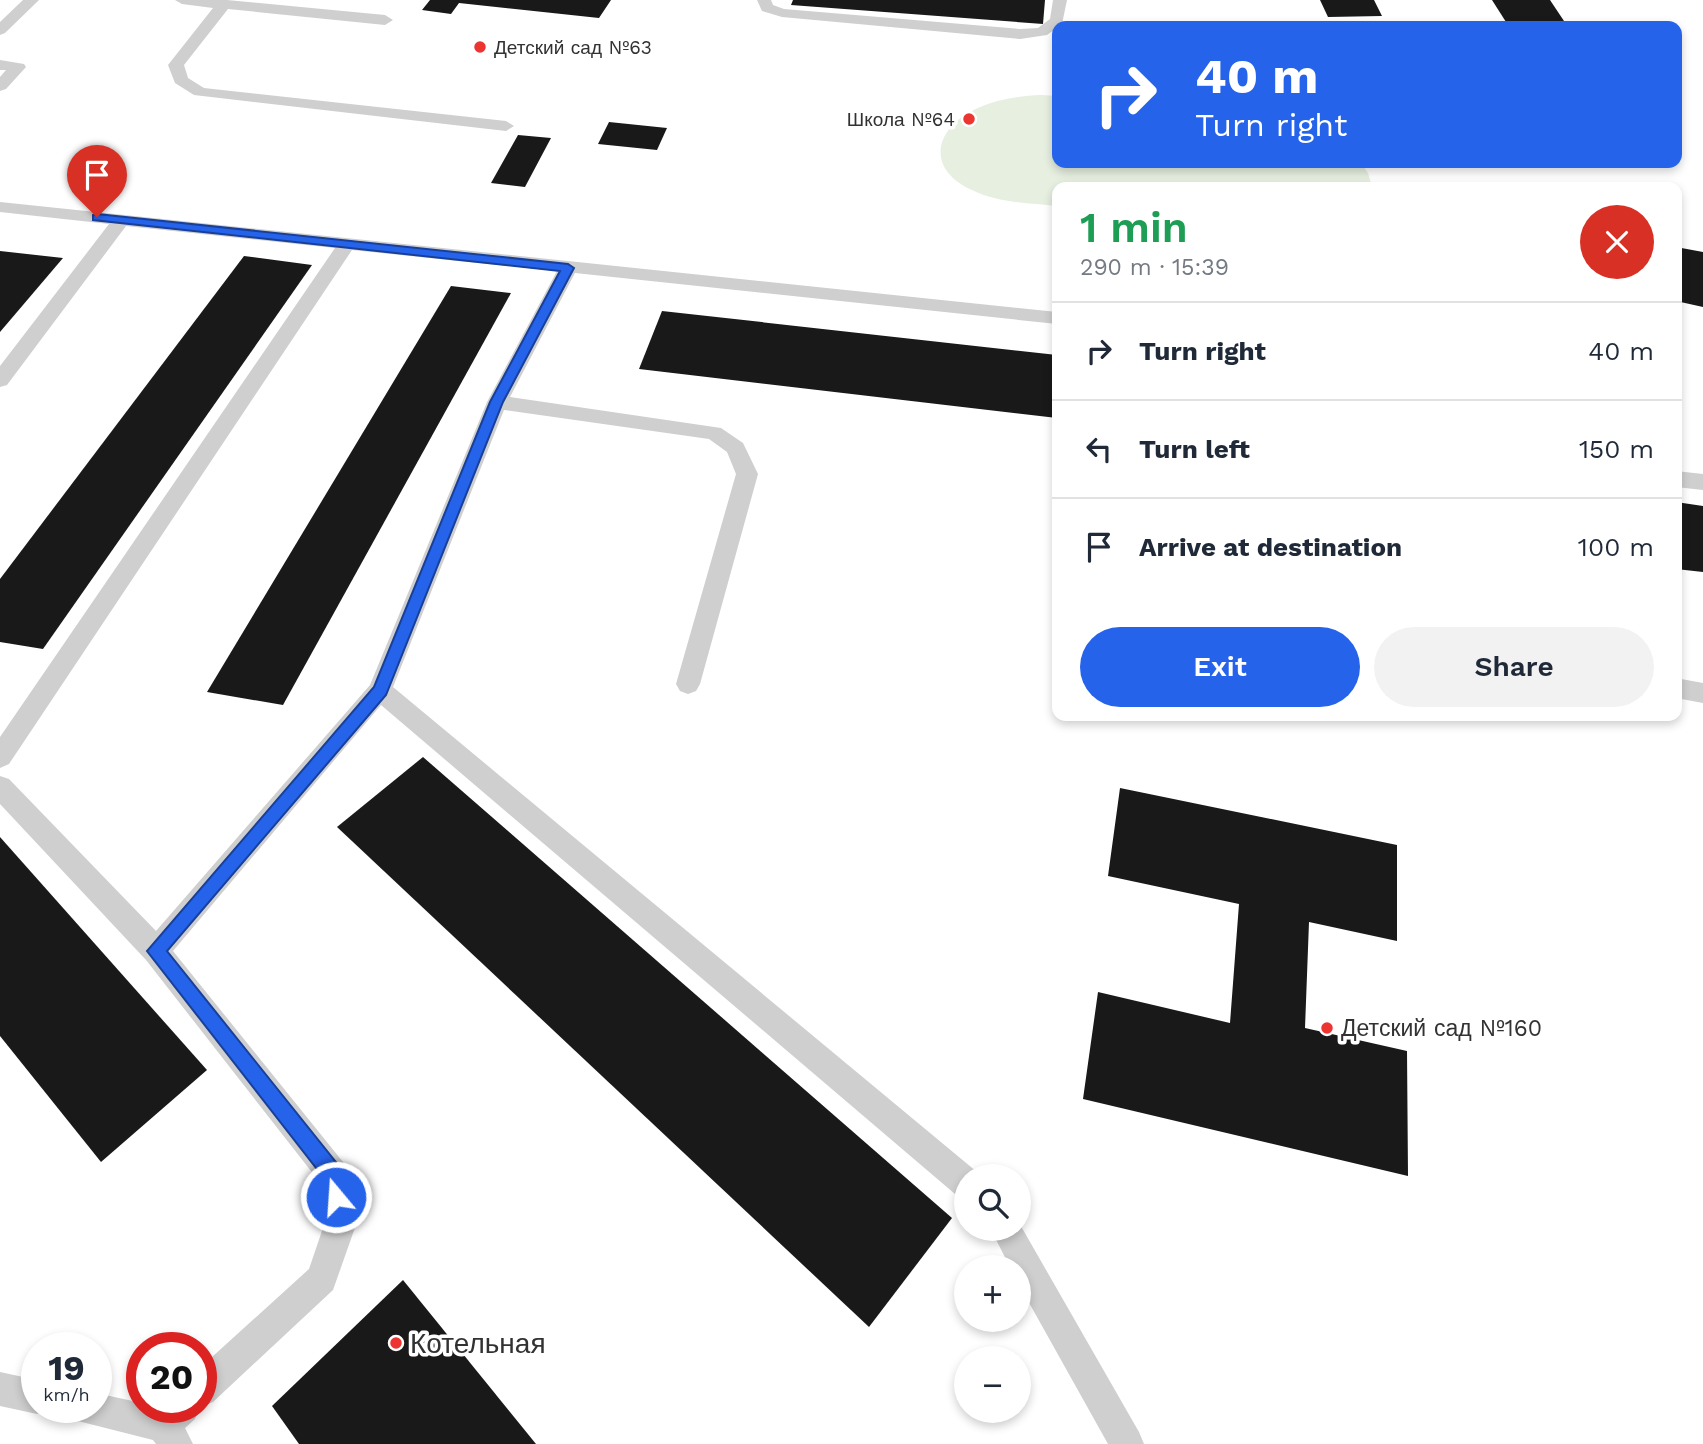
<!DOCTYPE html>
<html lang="en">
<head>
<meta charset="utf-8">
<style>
	body { margin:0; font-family:"Work Sans",sans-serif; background:#f2f2f3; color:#1f2937; height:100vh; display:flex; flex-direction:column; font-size:26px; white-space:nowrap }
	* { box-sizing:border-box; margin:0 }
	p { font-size:23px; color:#747a83 }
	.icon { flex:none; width:38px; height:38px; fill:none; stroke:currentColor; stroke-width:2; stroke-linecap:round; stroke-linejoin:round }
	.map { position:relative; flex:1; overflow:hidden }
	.side { position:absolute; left:1052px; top:182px; width:630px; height:539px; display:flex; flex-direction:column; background:#fff; border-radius:14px; box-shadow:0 4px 10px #0003 }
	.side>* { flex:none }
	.guide { position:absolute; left:1052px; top:21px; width:630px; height:147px; border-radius:14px; box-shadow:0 4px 10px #0003; background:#2563eb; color:#fff; overflow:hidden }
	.buttons { position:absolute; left:954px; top:1164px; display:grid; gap:14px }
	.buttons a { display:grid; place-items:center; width:77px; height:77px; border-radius:50%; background:#fff; box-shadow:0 4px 10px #0003; font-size:35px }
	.speed { position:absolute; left:21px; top:1332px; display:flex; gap:14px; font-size:35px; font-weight:700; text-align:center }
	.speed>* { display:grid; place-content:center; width:91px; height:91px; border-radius:50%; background:#fff; box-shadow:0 4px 10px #0003; line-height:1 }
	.speed small { font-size:18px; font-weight:400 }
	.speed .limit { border:10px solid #d22; background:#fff; color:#111 }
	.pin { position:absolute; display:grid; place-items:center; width:60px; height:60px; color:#fff; margin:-72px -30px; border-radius:50% 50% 50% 0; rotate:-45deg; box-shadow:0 0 7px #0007 }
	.pin .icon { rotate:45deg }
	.me { position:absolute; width:77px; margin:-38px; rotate:342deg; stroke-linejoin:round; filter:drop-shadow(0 0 5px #0008) }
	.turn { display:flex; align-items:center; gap:24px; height:147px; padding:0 28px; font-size:32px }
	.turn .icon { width:91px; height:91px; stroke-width:2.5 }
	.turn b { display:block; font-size:49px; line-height:60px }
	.round { display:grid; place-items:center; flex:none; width:74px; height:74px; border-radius:37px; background:#f2f2f3 }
	.summary { display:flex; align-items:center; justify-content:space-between; height:119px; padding:0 28px }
	h1 { font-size:42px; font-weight:600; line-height:52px; color:#1e9e55 }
	.primary-button { display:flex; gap:14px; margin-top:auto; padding:14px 28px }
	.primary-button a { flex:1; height:80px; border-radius:42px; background:#2563eb; color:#fff; font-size:28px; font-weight:600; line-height:80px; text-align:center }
	.primary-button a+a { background:#f2f2f3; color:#1f2937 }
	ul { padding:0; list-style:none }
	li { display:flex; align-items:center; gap:21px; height:98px; padding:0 28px; border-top:2px solid #e0e1e3 }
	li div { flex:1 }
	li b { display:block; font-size:26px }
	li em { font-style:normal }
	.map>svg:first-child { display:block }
</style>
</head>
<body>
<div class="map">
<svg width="1703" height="1444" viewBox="0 0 1703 1444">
	<rect width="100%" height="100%" fill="#fff"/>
	<path fill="#e6efe0" d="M1041 95 1057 96V163H1361L1368 173 1372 187H1057V206C1029 203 998 203 972 190 924 168 935 127 978 108 998 99 1019 96 1041 95Z"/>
	<g fill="#191919">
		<polygon points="430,0 611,0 599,18 459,3 451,14 422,10"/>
		<polygon points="793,0 1045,0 1043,24 791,5"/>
		<polygon points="1320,0 1374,0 1382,16 1328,17"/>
		<polygon points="1492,0 1550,0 1564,21 1506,22"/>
		<polygon points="609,122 667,128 657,150 598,144"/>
		<polygon points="518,135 551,138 525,187 491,183"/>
		<polygon points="1676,247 1703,252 1703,307 1676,301"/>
		<polygon points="0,251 63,258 0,332"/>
		<polygon points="244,256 312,265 43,649 0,642 0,579"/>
		<polygon points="451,286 511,293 283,705 207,692"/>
		<polygon points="662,311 1057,355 1057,418 639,369"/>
		<polygon points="1676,502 1703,506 1703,572 1676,569"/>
		<polygon points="423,757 952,1218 869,1327 337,827"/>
		<polygon points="1120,788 1397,845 1397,941 1309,922 1305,1028 1407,1051 1408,1176 1083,1099 1098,992 1230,1023 1239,904 1108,876"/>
		<polygon points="0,837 207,1070 101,1162 0,1036"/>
		<polygon points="403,1280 536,1444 299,1444 272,1406"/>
	</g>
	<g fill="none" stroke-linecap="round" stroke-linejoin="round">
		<g fill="#cfcfcf" fill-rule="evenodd">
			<polygon points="23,0 39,0 5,33 0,35 0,22"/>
			<polygon points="175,0 227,0 385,15 393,20 385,25 228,9 184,65 188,78 204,88 506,121 514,126 506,131 194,95 175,83 168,65 213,8 182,4"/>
			<polygon points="757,0 771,0 773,5 784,9 1020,29 1038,28 1050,19 1053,0 1067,0 1062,24 1047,35 1020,39 782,17 762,11"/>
			<polygon points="0,60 24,64 26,67 6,89 0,91 0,77 6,70 0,70"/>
			<polygon points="0,202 1057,312 1057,324 575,273 510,397 721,428 743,443 758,474 700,684 696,691 688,694 680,691 676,684 736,474 727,452 709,439 504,410 393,687 977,1172 978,1176 966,1176 966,1198 955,1194 381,705 173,951 343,1162 357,1222 333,1290 213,1402 201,1407 201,1367 309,1269 325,1222 318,1180 146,960 0,804 0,776 9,779 156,931 370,685 487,402 557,271 352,250 9,764 0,768 0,737 335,248 126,226 7,385 0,387 0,366 109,224 0,212"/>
			<polygon points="1676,471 1703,474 1703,490 1676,487"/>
			<polygon points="1676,678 1703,683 1703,703 1676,698"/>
			<polygon points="1018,1221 1139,1432 1144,1444 1108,1444 1018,1283 1018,1267 1010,1267 990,1228 1018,1228"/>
			<polygon points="0,1372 37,1380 37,1407 49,1409 37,1414 0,1406"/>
			<polygon points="96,1393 142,1403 142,1407 200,1407 195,1419 185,1428 193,1444 156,1444 153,1440 70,1419 65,1407 96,1407"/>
		</g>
	</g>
	<polygon fill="#2563eb" stroke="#184099" stroke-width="2" points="97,214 568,264 574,268 503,402 386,695 167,951 339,1166 346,1197 343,1204 336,1207 329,1204 323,1177 147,951 374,687 490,402 560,271 93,220 93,215"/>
	<g fill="#ec3530" stroke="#fff" stroke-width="2.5">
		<circle cx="480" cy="47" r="7"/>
		<circle cx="969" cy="119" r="7"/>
		<circle cx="1327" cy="1028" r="7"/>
		<circle cx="396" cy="1343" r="7"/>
	</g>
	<g text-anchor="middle" stroke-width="7" stroke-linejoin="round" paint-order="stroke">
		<g font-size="19" fill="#323232" stroke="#fff" text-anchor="start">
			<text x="494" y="54">Детский сад №63</text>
			<text x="955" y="126" text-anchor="end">Школа №64</text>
		</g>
		<g font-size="23" fill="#323232" stroke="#fff" text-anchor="start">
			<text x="1341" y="1036">Детский сад №160</text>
		</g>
		<g font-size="28" fill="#323232" stroke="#fff" text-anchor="start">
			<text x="410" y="1353">Котельная</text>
		</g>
	</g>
</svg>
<div class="buttons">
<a><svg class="icon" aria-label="search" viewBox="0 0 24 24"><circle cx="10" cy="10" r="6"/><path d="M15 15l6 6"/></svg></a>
<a>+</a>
<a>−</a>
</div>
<div class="speed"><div>19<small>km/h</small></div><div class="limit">20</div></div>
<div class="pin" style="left:97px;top:217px;background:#d93025"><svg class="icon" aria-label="arrive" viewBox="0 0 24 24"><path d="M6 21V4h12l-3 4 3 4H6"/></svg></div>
<svg class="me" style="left:336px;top:1197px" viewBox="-20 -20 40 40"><circle r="17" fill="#2563eb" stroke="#fff" stroke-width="3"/><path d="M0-11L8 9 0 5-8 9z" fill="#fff"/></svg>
<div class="guide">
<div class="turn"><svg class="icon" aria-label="right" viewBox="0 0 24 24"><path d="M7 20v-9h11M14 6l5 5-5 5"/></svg><div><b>40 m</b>Turn right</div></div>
</div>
<section class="side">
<div class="summary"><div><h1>1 min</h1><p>290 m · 15:39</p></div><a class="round" style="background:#d93025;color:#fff"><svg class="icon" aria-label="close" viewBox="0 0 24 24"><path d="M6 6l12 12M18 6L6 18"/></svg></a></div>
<ul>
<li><svg class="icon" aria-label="right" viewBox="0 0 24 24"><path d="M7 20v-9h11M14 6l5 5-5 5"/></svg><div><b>Turn right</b></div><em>40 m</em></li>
<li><svg class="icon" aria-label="left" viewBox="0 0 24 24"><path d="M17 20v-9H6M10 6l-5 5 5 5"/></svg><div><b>Turn left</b></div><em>150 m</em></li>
<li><svg class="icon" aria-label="arrive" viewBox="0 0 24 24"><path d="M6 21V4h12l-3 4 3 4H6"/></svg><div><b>Arrive at destination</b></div><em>100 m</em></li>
</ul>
<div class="primary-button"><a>Exit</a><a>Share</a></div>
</section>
</div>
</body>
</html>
